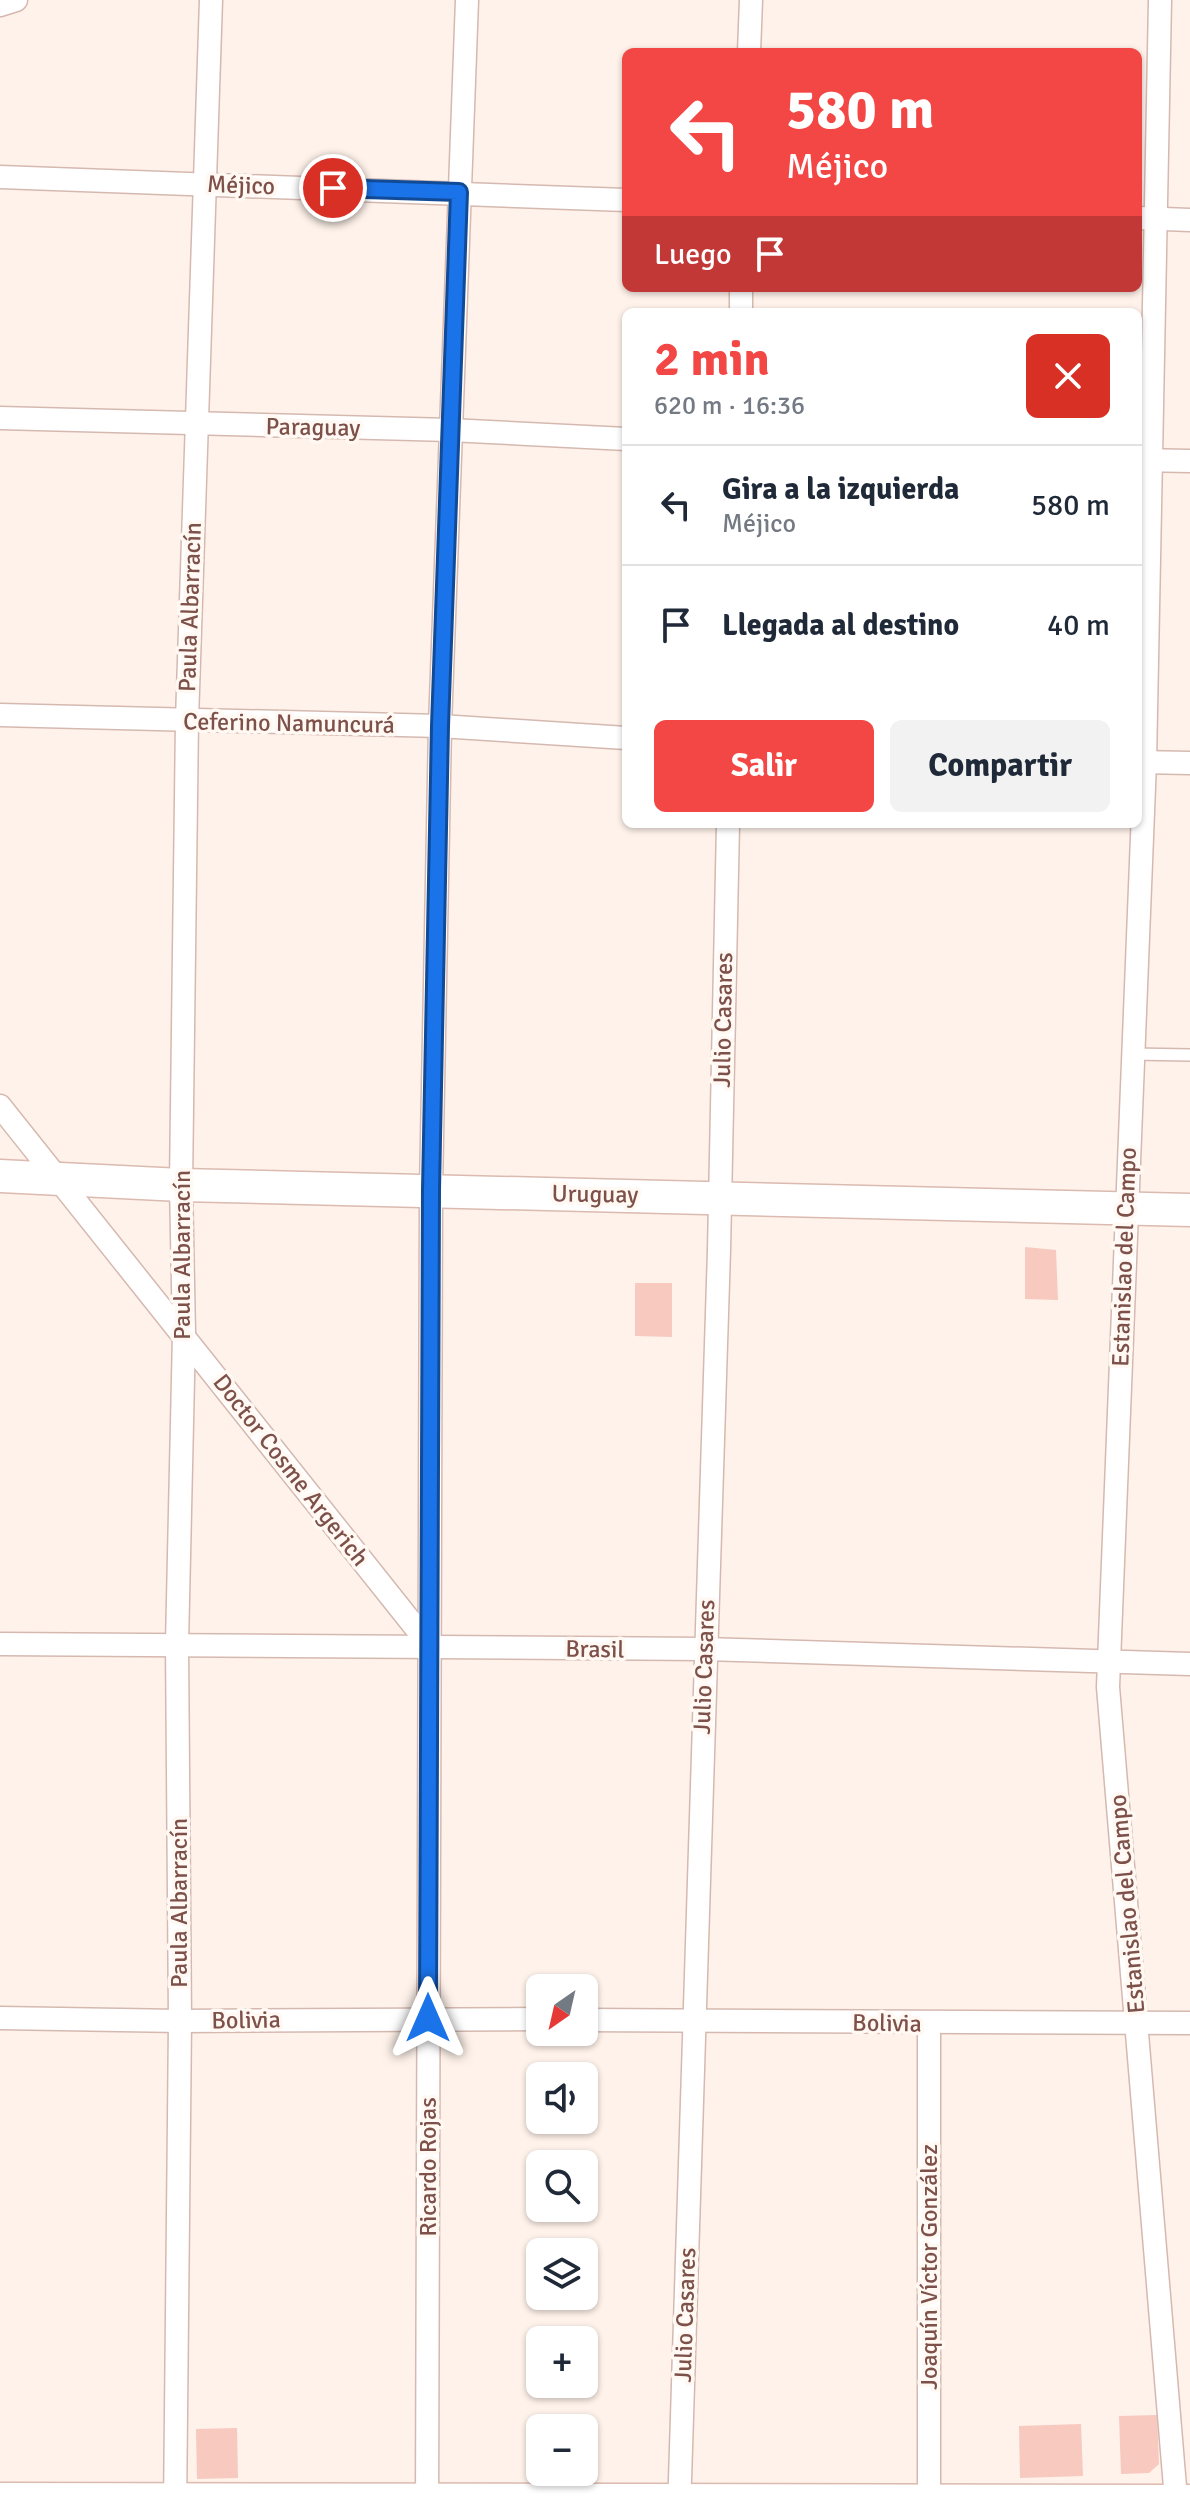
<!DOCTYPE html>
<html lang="es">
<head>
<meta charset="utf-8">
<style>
	body { margin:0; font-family:Signika,sans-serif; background:#f2f2f3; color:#1f2937; height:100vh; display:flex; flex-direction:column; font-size:30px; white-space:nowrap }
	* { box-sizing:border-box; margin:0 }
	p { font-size:26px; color:#747a83 }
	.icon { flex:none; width:44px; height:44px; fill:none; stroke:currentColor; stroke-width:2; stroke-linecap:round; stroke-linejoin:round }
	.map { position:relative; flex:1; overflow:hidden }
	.drawer { position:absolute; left:622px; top:308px; width:520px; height:520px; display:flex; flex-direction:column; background:#fff; border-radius:12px; box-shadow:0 2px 6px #0004 }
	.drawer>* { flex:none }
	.guide { position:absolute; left:622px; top:48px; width:520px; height:244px; border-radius:12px; box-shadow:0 2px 6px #0004; background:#f24745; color:#fff; overflow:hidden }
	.needle { width:52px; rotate:214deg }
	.tools { position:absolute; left:526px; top:1974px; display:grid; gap:16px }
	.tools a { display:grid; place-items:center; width:72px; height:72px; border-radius:12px; background:#fff; box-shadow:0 2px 6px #0004; font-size:40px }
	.pin { position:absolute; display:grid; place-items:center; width:68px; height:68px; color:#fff; margin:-34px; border:4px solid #fff; border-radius:50%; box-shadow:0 2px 8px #0007 }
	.me { position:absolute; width:88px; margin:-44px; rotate:0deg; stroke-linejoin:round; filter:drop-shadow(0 0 6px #0008) }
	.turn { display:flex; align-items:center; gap:28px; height:168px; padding:0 32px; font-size:36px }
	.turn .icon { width:104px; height:104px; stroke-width:2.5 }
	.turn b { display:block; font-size:56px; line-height:68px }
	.then { display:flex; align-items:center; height:76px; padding:0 32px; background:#0003; gap:16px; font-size:30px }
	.round { display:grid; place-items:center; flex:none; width:84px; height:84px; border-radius:12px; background:#f2f2f3 }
	.overview { display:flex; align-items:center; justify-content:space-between; height:136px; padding:0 32px }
	h1 { font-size:48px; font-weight:700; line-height:60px; color:#f24745 }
	.primary-button { display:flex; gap:16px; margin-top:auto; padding:16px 32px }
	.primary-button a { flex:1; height:92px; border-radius:12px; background:#f24745; color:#fff; font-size:32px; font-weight:700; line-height:92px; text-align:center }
	.primary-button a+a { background:#f2f2f3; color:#1f2937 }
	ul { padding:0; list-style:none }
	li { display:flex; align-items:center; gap:24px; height:120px; padding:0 32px; border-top:2px solid #e0e1e3 }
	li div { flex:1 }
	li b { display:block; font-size:30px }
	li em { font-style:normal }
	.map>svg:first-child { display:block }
</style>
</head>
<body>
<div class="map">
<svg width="1190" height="2511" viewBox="0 0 1190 2511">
	<rect width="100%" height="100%" fill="#fef2ea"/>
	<g fill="#f7c9bf">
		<polygon points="1025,1247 1056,1250 1058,1300 1025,1299"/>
		<polygon points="635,1283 672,1283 672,1337 635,1336"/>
		<polygon points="1157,2415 1159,2464 1149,2473 1121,2474 1119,2416"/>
		<polygon points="1081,2424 1083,2476 1020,2478 1019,2426"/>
		<polygon points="237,2428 238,2478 197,2479 196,2429"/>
	</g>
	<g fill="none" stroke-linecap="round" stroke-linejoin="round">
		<defs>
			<polyline id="lane" points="1133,1054 1190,1055"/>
			<g id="street">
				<polyline points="1160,0 1145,762 1108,1687 1177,2511"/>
				<polyline points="0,5 16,0"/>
				<polyline points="749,52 751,0"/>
				<polyline points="0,177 626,200"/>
				<polyline points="1138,218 1190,220"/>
				<polyline points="741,312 741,288"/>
				<polyline points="0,418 450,430 626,439"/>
				<polyline points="1138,460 1190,461"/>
				<polyline points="0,715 440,726 626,738"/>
				<polyline points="1138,762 1190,763"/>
				<polyline points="0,1106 431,1647"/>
				<polyline points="0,1644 704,1649 1190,1664"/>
				<polyline points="0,2018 180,2021 540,2019"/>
				<polyline points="584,2020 1190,2023"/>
				<polyline points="929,2503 929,2024"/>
				<polyline points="175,2511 180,2021 177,1644 184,1334 181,1185 187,720 211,0"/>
				<polyline points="427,2511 431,1190 440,726 467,0"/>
				<polyline points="679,2511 719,1250 728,824"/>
			</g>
			<g id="secondary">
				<polyline points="0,1176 181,1185 1190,1210"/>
				<polyline points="0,2499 1190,2501"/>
			</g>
		</defs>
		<use href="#lane" stroke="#d5b9b0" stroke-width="14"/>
		<use href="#street" stroke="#d5b9b0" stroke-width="25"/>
		<use href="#secondary" stroke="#dbbaaf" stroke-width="35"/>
		<use href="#lane" stroke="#fff" stroke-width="11"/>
		<use href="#street" stroke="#fff" stroke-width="22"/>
		<use href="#secondary" stroke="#fff" stroke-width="32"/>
	</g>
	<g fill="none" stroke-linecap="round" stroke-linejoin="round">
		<defs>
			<polyline id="route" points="333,188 459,192 440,726 431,1190 428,2018"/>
		</defs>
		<use href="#route" stroke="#114b97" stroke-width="20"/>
		<use href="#route" stroke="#1a73e8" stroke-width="14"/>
	</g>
	<g text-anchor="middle" stroke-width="7" stroke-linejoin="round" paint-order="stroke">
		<g font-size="24" fill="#7d5149" stroke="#fff8f3">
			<text transform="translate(241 185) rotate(2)" y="8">Méjico</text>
			<text transform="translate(313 427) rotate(1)" y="8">Paraguay</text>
			<text transform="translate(190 607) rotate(-88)" y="8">Paula Albarracín</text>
			<text transform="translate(289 723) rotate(1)" y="8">Ceferino Namuncurá</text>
			<text transform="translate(723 1020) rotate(-89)" y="8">Julio Casares</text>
			<text transform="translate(595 1194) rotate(1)" y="8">Uruguay</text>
			<text transform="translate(182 1255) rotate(-90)" y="8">Paula Albarracín</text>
			<text transform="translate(1124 1257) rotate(-88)" y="8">Estanislao del Campo</text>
			<text transform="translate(291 1470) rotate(52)" y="8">Doctor Cosme Argerich</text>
			<text transform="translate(595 1649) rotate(1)" y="8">Brasil</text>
			<text transform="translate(704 1667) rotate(-88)" y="8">Julio Casares</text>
			<text transform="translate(179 1903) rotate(-90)" y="8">Paula Albarracín</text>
			<text transform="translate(1127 1904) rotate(-95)" y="8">Estanislao del Campo</text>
			<text transform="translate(246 2020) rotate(-1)" y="8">Bolivia</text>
			<text transform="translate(887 2023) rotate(1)" y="8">Bolivia</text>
			<text transform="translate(428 2167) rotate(-90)" y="8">Ricardo Rojas</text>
			<text transform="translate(929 2267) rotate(-90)" y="8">Joaquín Víctor González</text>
			<text transform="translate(685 2315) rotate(-88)" y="8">Julio Casares</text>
		</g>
	</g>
</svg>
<div class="tools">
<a><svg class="needle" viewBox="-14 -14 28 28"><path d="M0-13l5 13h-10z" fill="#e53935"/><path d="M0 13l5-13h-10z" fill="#747a83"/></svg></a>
<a><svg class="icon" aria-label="sound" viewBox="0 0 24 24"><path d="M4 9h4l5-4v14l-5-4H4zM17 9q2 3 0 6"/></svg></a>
<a><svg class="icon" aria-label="search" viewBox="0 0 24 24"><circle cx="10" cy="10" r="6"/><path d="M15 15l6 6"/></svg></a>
<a><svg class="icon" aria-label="layers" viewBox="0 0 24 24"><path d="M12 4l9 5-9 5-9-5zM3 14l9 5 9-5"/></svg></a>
<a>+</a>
<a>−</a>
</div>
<div class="pin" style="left:333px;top:188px;background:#d93025"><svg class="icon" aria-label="arrive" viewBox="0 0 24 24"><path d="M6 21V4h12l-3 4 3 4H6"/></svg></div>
<svg class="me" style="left:428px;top:2018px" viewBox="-20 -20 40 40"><path d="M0-17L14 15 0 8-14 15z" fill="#1a73e8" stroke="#fff" stroke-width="4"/></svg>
<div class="guide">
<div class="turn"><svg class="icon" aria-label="left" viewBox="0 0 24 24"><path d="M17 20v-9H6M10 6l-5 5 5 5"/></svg><div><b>580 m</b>Méjico</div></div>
<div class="then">Luego<svg class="icon" aria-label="arrive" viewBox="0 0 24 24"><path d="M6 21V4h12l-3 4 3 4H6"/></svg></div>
</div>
<section class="drawer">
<div class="overview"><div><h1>2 min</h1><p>620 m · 16:36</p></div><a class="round" style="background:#d93025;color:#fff"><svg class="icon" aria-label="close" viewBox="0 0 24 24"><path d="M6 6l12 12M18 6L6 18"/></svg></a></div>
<ul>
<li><svg class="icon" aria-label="left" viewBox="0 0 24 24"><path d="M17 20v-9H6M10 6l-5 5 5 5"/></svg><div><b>Gira a la izquierda</b><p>Méjico</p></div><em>580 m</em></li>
<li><svg class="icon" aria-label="arrive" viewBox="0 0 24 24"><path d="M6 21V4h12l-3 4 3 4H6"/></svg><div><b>Llegada al destino</b></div><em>40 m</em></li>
</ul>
<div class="primary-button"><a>Salir</a><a>Compartir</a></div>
</section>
</div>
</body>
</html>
